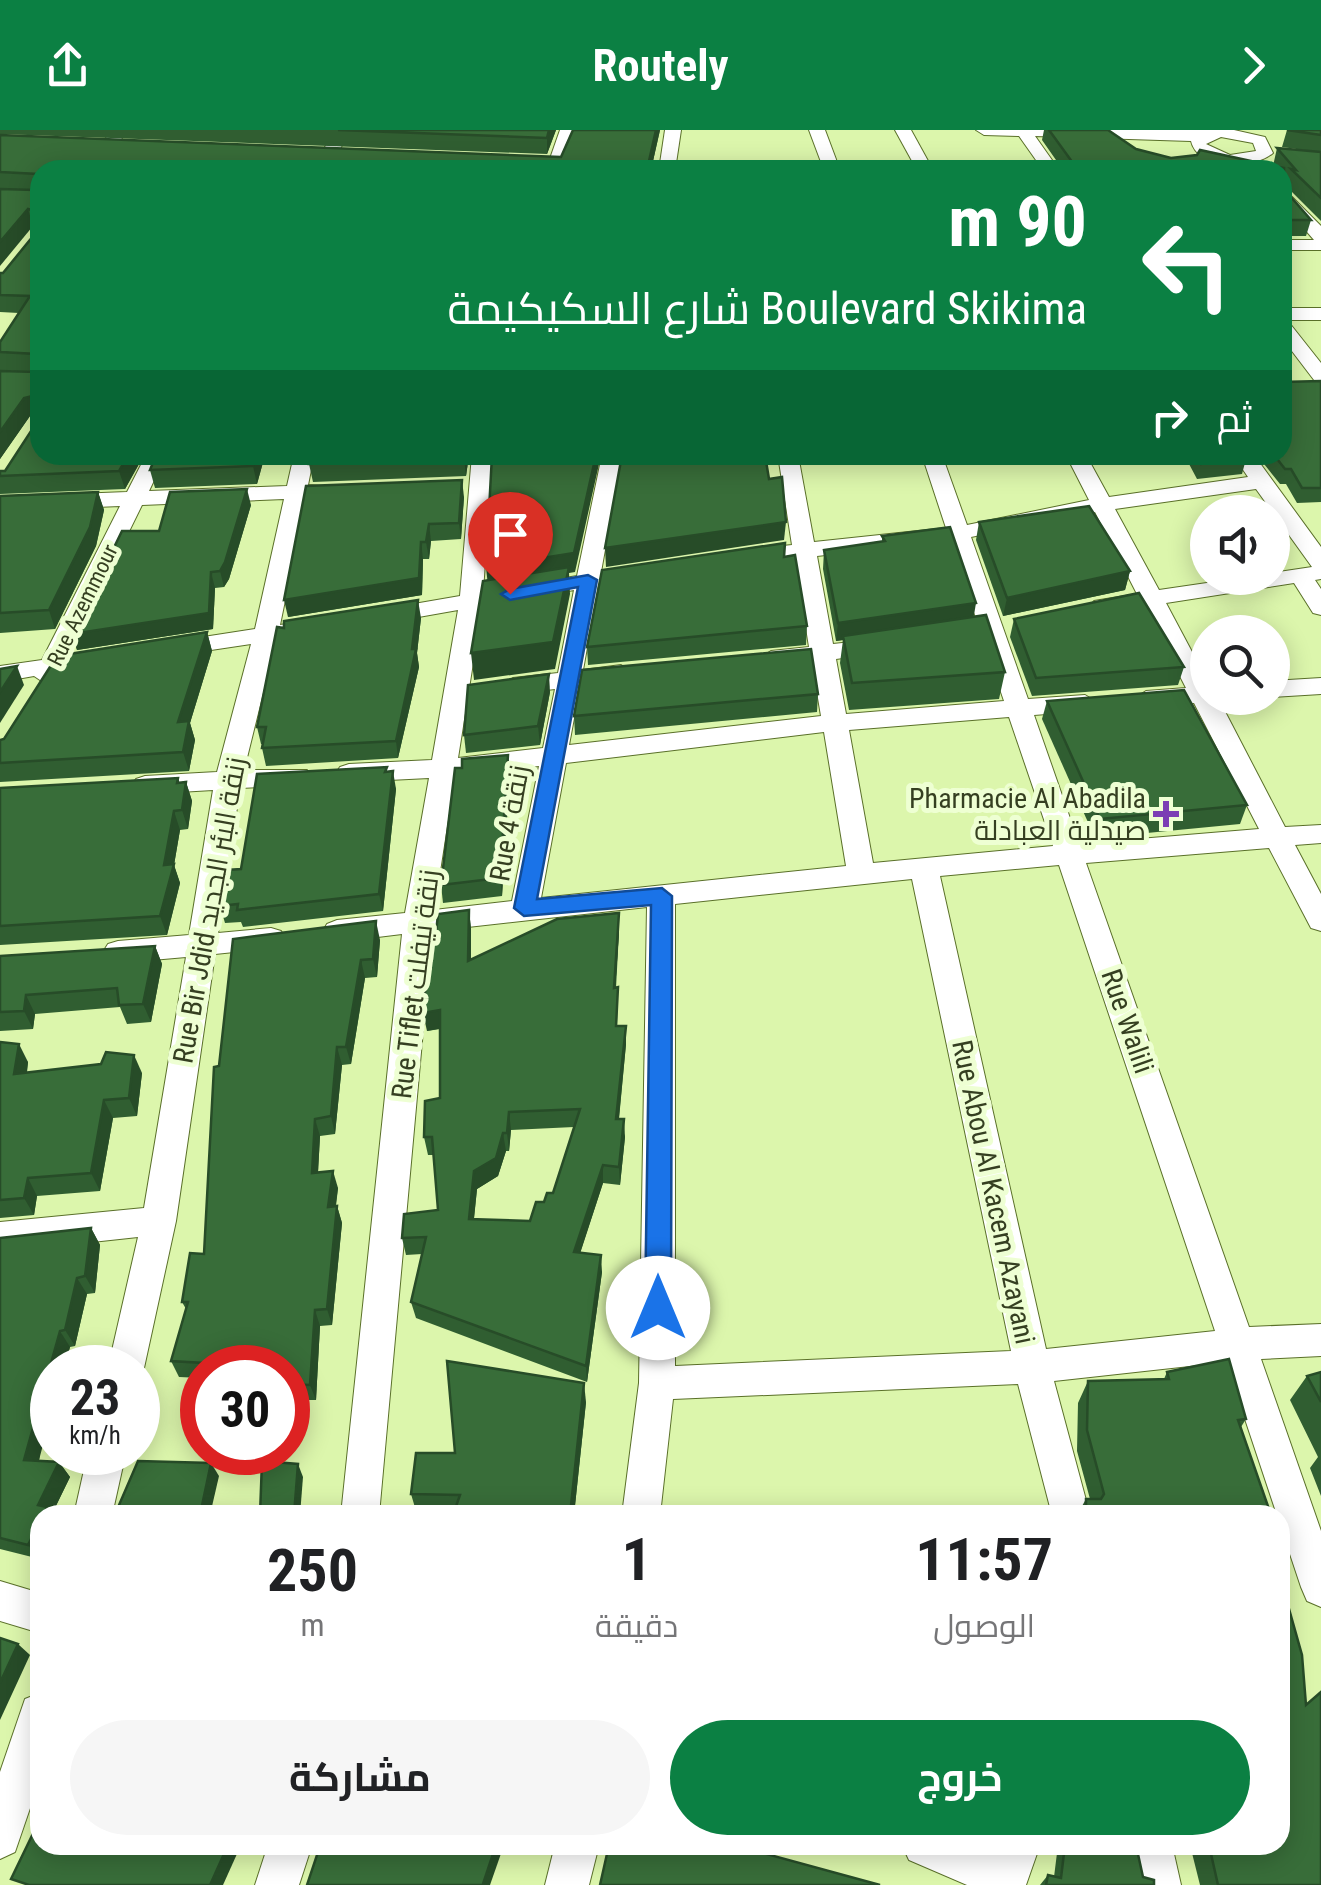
<!DOCTYPE html>
<html lang="ar">
<head>
<meta charset="utf-8">
<style>
	body { margin:0; font-family:"Roboto Condensed",Cairo,sans-serif; background:#f6f6f6; color:#202124; direction:rtl; height:100vh; display:flex; flex-direction:column; font-size:38px; white-space:nowrap }
	* { box-sizing:border-box; margin:0 }
	p { font-size:32px; color:#757577 }
	.icon { flex:none; width:55px; height:55px; fill:none; stroke:currentColor; stroke-width:2; stroke-linecap:round; stroke-linejoin:round }
	.map { position:relative; flex:1; overflow:hidden; direction:ltr }
	.drawer { position:absolute; left:30px; top:1375px; width:1260px; height:350px; display:flex; flex-direction:column; background:#fff; border-radius:30px; box-shadow:0 5px 25px #0003; direction:rtl }
	.drawer>* { flex:none }
	.banner { position:absolute; left:30px; top:30px; width:1262px; height:305px; border-radius:30px; box-shadow:0 5px 25px #0003; direction:rtl; background:#0b8043; color:#fff; overflow:hidden }
	.buttons { position:absolute; left:1190px; top:365px; display:grid; gap:20px }
	.buttons a { display:grid; place-items:center; width:100px; height:100px; border-radius:50%; background:#fff; box-shadow:0 5px 25px #0003; font-size:50px }
	.speed { position:absolute; left:30px; top:1215px; display:flex; gap:20px; font-size:50px; font-weight:700; text-align:center }
	.speed>* { display:grid; place-content:center; width:130px; height:130px; border-radius:50%; background:#fff; box-shadow:0 5px 25px #0003; line-height:1 }
	.speed small { font-size:25px; font-weight:400 }
	.speed .limit { border:15px solid #d22; background:#fff; color:#111 }
	.pin { position:absolute; display:grid; place-items:center; width:85px; height:85px; color:#fff; margin:-102px -42px; border-radius:50% 50% 50% 0; rotate:-45deg; box-shadow:0 0 10px #0007 }
	.pin .icon { rotate:45deg }
	.me { position:absolute; width:110px; margin:-55px; rotate:0deg; stroke-linejoin:round; filter:drop-shadow(0 0 8px #0008) }
	.turn { display:flex; align-items:center; gap:35px; height:210px; padding:0 40px; font-size:45px }
	.turn .icon { width:130px; height:130px; stroke-width:2.5 }
	.turn b { display:block; font-size:70px; line-height:85px }
	.then { display:flex; align-items:center; height:95px; padding:0 40px; background:#0003; gap:20px; font-size:38px }
	.eta { display:flex; justify-content:space-evenly; align-items:center; height:170px; text-align:center }
	.eta b { font-size:60px; font-weight:700; line-height:70px }
	.action { display:flex; gap:20px; margin-top:auto; padding:20px 40px }
	.action a { flex:1; height:115px; border-radius:60px; background:#0b8043; color:#fff; font-size:40px; font-weight:700; line-height:115px; text-align:center }
	.action a+a { background:#f6f6f6; color:#202124 }
	header { display:flex; justify-content:space-between; align-items:center; height:130px; padding:0 40px; background:#0b8043; color:#fff; font-size:45px; font-weight:700 }
	.map>svg:first-child { display:block }
</style>
</head>
<body>
<header><svg class="icon" aria-label="forward" viewBox="0 0 24 24"><path d="M9 5l7 7-7 7"/></svg>Routely<svg class="icon" aria-label="share" viewBox="0 0 24 24"><path d="M12 15V3M7 8l5-5 5 5M5 13v7h14v-7"/></svg></header>
<div class="map">
<svg width="1321" height="1755" viewBox="0 0 1321 1755">
	<rect width="100%" height="100%" fill="#dcf6ac"/>
	<g fill="none" stroke-linecap="round" stroke-linejoin="round">
		<defs>
			<g id="minor">
				<polygon points="112,0 128,0 98,40 82,40"/>
				<polygon points="334,0 350,0 329,40 313,40"/>
				<polygon points="560,0 576,0 562,40 546,40"/>
				<polygon points="665,0 681,0 675,40 659,40"/>
				<polygon points="809,0 825,0 840,40 824,40"/>
				<polygon points="895,0 911,0 933,40 917,40"/>
				<path d="M976 0H1234L1265 7 1273 23C1253 40 1198 41 1191 11L1035 6 1059 40H1043L1019 6 984 5ZM1221 7 1253 13 1256 21 1230 25 1206 14Z"/>
				<polygon points="1282,57 1321,96 1321,120 1282,120 1282,110 1314,110 1282,73"/>
				<polygon points="1282,178 1321,178 1321,190 1287,190 1321,233 1321,252 1314,250 1282,208"/>
				<polygon points="146,325 166,325 149,361 287,356 294,325 314,325 308,355 324,356 327,361 324,366 306,368 280,495 313,490 325,497 321,502 276,510 244,640 307,640 311,646 307,652 298,655 240,658 218,803 271,798 281,801 285,809 281,817 215,824 176,1091 144,1238 138,1250 138,1238 108,1238 138,1107 0,1122 0,1092 144,1078 186,827 118,833 108,830 103,822 108,814 118,811 189,805 213,660 145,664 136,661 132,655 136,649 145,646 217,642 251,514 171,526 159,519 171,512 255,499 284,369 142,375 68,526 91,522 103,530 100,535 60,542 55,551 46,554 34,546 0,552 0,536 42,530 120,376 0,381 0,367 127,362"/>
				<path d="M472 325H492L483 462 577 446 602 325H622L601 442 639 435 650 442 647 447 598 456 583 540 621 535 633 543 621 551 580 556 569 615 821 586 812 532 771 537 759 529 771 521 809 517 795 428 744 434 733 427 744 420 792 415 778 325H798L814 412 946 398 922 325H942L967 395 1089 370 1066 325H1086L1109 367 1248 347 1233 325H1254L1321 417V449L1315 450 1321 459V485L1313 483 1294 453 1166 473 1208 552V568H1218L1285 697 1321 695V713L1295 715 1321 764V801L1311 798 1269 718 1086 733 1249 1197 1321 1194V1226L1261 1229 1321 1401V1477L1307 1471 1301 1457 1226 1232 1054 1251 1090 1385H1052L1018 1254 673 1269 660 1385H622L639 1253 647 777 432 801 379 1385H341L402 804 337 812 327 808 323 801 327 794 337 790 405 783 429 648 349 652 340 649 336 643 340 637 349 634 432 630 458 480 379 494 367 487 379 480 460 466ZM1256 359 1312 437 1272 443V448H1241L1159 460 1115 379ZM1095 382 1137 464 1094 471 1090 476 1102 483 1144 476 1186 558 1146 561 1134 569 1146 577 1194 573 1259 699 1079 714 1034 585 1085 581 1098 573 1085 565 1028 569 971 407ZM950 411 1004 571 846 584 836 529 879 523 891 516 879 509 833 514 817 426ZM574 460 558 543 513 548 501 556 513 564 555 559 543 618 458 628 482 476ZM1009 587 1053 716 873 733 849 600ZM824 602 846 736 541 768 566 633ZM539 636 512 771 434 780 455 645ZM1059 735 1215 1201 1046 1219 940 746ZM912 749 1011 1221 675 1236V774Z"/>
				<polygon points="1321,548 1321,564 1272,567 1272,551"/>
				<polygon points="88,1322 126,1322 112,1385 74,1385"/>
				<polygon points="0,1451 40,1463 40,1503 0,1491"/>
				<polygon points="40,1563 40,1649 15,1722 0,1729 0,1642 25,1569"/>
				<polygon points="268,1715 312,1715 299,1755 255,1755"/>
				<polygon points="555,1715 599,1715 589,1755 545,1755"/>
				<polygon points="902,1715 977,1715 994,1722 996,1715 1040,1715 1026,1755 967,1755 909,1730"/>
				<polygon points="1128,1715 1172,1715 1181,1755 1137,1755"/>
			</g>
		</defs>
		<use href="#minor" stroke="#5a7029" stroke-width="2"/>
		<use href="#minor" fill="#fff" fill-rule="evenodd"/>
	</g>
	<g fill="#305e31" fill-rule="evenodd">
		<polygon points="0,0 556,0 547,24 0,4"/>
		<polygon points="573,0 660,0 651,40 40,40 40,325 144,325 125,359 0,364 0,341 5,341 37,292 37,284 30,286 0,329 0,241 30,242 0,240 0,212 19,183 0,182 0,143 3,143 38,100 38,98 33,96 0,59 0,5 561,27"/>
		<polygon points="1044,0 1108,0 1136,19 1171,28 1273,36 1277,18 1311,21 1282,17 1287,0 1321,0 1321,91 1286,56 1287,52 1284,49 1284,59 1311,90 1306,106 1282,106 1282,40 1063,40 1042,10"/>
		<polygon points="1321,251 1321,372 1297,373 1286,354 1280,354 1257,325 1282,325 1282,252"/>
		<polygon points="156,325 265,325 257,354 155,358 150,340"/>
		<polygon points="469,325 466,346 313,352 309,334"/>
		<polygon points="1176,325 1244,325 1246,329 1242,344 1197,349 1188,332 1180,332"/>
		<polygon points="98,362 104,380 96,416 55,499 0,503 0,366"/>
		<polygon points="464,367 461,409 431,411 429,429 423,429 422,465 288,487"/>
		<polygon points="251,375 229,449 224,457 215,458 213,499 77,520 72,504 159,401"/>
		<polygon points="979,392 1130,441 1125,460 1003,486 976,410"/>
		<polygon points="882,406 974,487 1005,542 999,569 849,580 840,533 843,510 836,511 823,439 824,420 882,411"/>
		<polygon points="784,427 807,496 806,515 588,535 587,517"/>
		<polygon points="421,488 417,523 419,537 398,628 266,636 262,618 263,614 261,614 257,597 284,498"/>
		<polygon points="1014,489 1184,537 1178,555 1032,566 1010,507"/>
		<polygon points="207,502 212,521 190,593 195,610 189,641 0,652 0,610"/>
		<polygon points="550,562 540,615 466,623 464,605"/>
		<polygon points="818,564 817,582 575,605 574,586"/>
		<polygon points="1047,571 1247,675 1240,694 1095,708 1042,589"/>
		<polygon points="388,642 396,659 383,781 243,797 241,792 225,793 220,776 241,739"/>
		<polygon points="510,643 502,766 443,773 441,755"/>
		<polygon points="178,648 179,652 186,652 192,671 188,699 180,700 174,735 180,753 167,805 0,815 0,658"/>
		<path d="M469 780 471 799V829L619 802 616 858 618 857 617 896 626 914 619 989 625 1007 620 1055 603 1053 580 1123 602 1142 587 1252 416 1188 411 1172 422 1124 406 1125 402 1108 438 1080 433 1025H428L424 1007 440 968V899L427 901 436 803ZM574 997 553 1063 544 1072 530 1091 474 1089 477 1059 498 1046 506 1021H509L511 1000Z"/>
		<polygon points="380,810 377,847 365,848 351,934 342,935 335,1004 320,1006 318,1042 338,1058 336,1076 337,1076 342,1093 332,1195 320,1196 316,1270 288,1270 288,1238 202,1238 202,1248 179,1247 171,1231 186,1179 182,1172 204,1124 219,936"/>
		<polygon points="155,816 162,834 151,892 127,894 120,877 35,884 33,899 0,901 0,826"/>
		<polygon points="0,912 28,932 27,943 142,943 137,986 113,988 100,1061 37,1066 34,1085 0,1088"/>
		<polygon points="91,1098 100,1115 95,1163 87,1164 75,1216 70,1217 64,1238 52,1238 39,1331 59,1332 70,1347 52,1384 40,1429 0,1419 0,1108"/>
		<polygon points="1167,1242 1246,1289 1241,1297 1271,1385 1077,1385 1086,1369 1090,1369 1077,1321 1078,1273 1088,1251 1164,1249"/>
		<polygon points="1321,1242 1321,1366 1310,1338 1318,1327 1290,1270 1307,1246"/>
		<polygon points="586,1272 574,1385 453,1385 455,1381 416,1381 411,1364 455,1323"/>
		<polygon points="1058,1715 1136,1715 1143,1747 1154,1755 1040,1755 1048,1745 1054,1747"/>
		<polygon points="1190,1715 1280,1715 1321,1755 1200,1755"/>
	</g>
	<g fill="#274c28">
		<polygon points="549,0 556,0 547,24 547,8"/>
		<polygon points="656,0 660,0 651,40 647,40"/>
		<polygon points="28,79 33,96 0,136 0,112"/>
		<polygon points="36,265 40,284 30,286 0,329 0,302 24,268"/>
		<polygon points="128,325 144,325 125,359 119,341"/>
		<polygon points="256,325 265,325 257,354 253,336"/>
		<polygon points="464,325 469,325 466,346 464,328"/>
		<polygon points="596,325 601,325 575,442 569,443 570,464 555,539 474,550 471,523 488,456 486,437"/>
		<polygon points="462,350 464,367 461,409 459,393"/>
		<polygon points="247,359 251,375 229,449 224,457 220,441"/>
		<polygon points="98,362 104,380 96,416 55,499 49,480"/>
		<polygon points="786,392 784,410 606,437 605,418"/>
		<polygon points="429,394 431,411 429,429 426,412"/>
		<polygon points="421,412 423,429 422,465 288,487 284,470"/>
		<polygon points="1130,441 1125,460 1003,486 1007,468"/>
		<polygon points="211,442 215,458 213,499 77,520 72,504"/>
		<polygon points="418,470 421,488 417,523 419,537 398,628 396,611 412,519"/>
		<polygon points="976,473 973,491 836,511 838,493"/>
		<polygon points="207,502 212,521 190,593 195,610 189,641 183,622 178,592"/>
		<polygon points="17,536 24,555 0,593 0,562"/>
		<polygon points="549,544 550,562 540,615 538,596"/>
		<polygon points="508,625 510,643 502,766 500,748"/>
		<polygon points="393,641 396,659 383,781 379,764"/>
		<polygon points="178,648 184,666 186,652 192,671 188,699 182,680 177,653"/>
		<polygon points="174,681 180,700 174,735 180,753 167,805 160,786 164,735"/>
		<polygon points="469,780 471,799 471,849 468,831"/>
		<polygon points="619,783 619,802 614,876 614,858"/>
		<polygon points="376,791 380,810 377,847 373,829"/>
		<polygon points="155,816 162,834 151,892 143,874"/>
		<polygon points="361,830 365,848 351,934 346,917"/>
		<polygon points="26,865 35,884 33,899 24,881"/>
		<polygon points="440,880 443,898 427,901 423,883"/>
		<polygon points="626,896 626,914 617,1007 616,989"/>
		<polygon points="19,914 28,932 24,962 14,944"/>
		<polygon points="337,917 342,935 335,1004 331,986"/>
		<polygon points="134,925 142,943 137,986 129,968"/>
		<polygon points="104,970 113,988 100,1061 91,1043"/>
		<polygon points="509,982 511,1000 509,1021 507,1003"/>
		<polygon points="315,989 320,1006 317,1060 312,1043"/>
		<polygon points="624,989 625,1007 620,1055 619,1037"/>
		<polygon points="503,1003 506,1021 498,1046 477,1059 472,1106 469,1089 474,1041"/>
		<polygon points="603,1035 603,1053 575,1139 574,1122"/>
		<polygon points="333,1041 338,1058 333,1094 328,1077"/>
		<polygon points="28,1048 37,1066 34,1085 24,1068"/>
		<polygon points="337,1076 342,1093 332,1195 327,1179"/>
		<polygon points="91,1098 100,1115 95,1163 85,1146"/>
		<polygon points="601,1125 602,1142 587,1252 586,1236"/>
		<polygon points="77,1148 87,1164 75,1216 65,1200"/>
		<polygon points="315,1180 320,1196 316,1270 310,1255"/>
		<polygon points="60,1201 70,1217 64,1238 52,1238 52,1281 35,1345 24,1330"/>
		<polygon points="584,1253 586,1272 574,1385 570,1385"/>
		<polygon points="59,1332 70,1347 52,1384 52,1385 43,1385 38,1375"/>
		<polygon points="211,1333 219,1346 210,1385 200,1385"/>
		<polygon points="298,1334 303,1347 300,1385 294,1385"/>
		<polygon points="40,1391 40,1429 28,1415"/>
		<polygon points="18,1514 30,1525 0,1590 0,1553"/>
		<polygon points="228,1715 241,1715 223,1755 213,1755 211,1753"/>
		<polygon points="496,1715 504,1715 490,1755 483,1755"/>
	</g>
	<g fill="#386d39" stroke="#274c28" stroke-width="2.5" fill-rule="evenodd">
		<polygon points="338,0 549,0 547,8"/>
		<polygon points="573,0 656,0 647,40 40,40 40,325 128,325 119,341 0,346 0,341 5,341 37,292 36,265 24,268 0,302 0,241 37,242 37,224 0,222 0,212 30,166 0,165 0,143 3,143 38,100 39,82 28,79 0,112 0,59 35,60 39,56 38,44 0,42 0,5 561,27"/>
		<polygon points="1049,0 1108,0 1136,19 1171,28 1197,25 1200,20 1284,38 1284,59 1311,90 1287,90 1282,94 1282,40 1078,40"/>
		<polygon points="1287,0 1321,0 1321,5"/>
		<polygon points="1277,18 1321,22 1321,68 1291,39 1296,40"/>
		<polygon points="1321,251 1321,358 1302,358 1291,339 1285,339 1274,325 1282,325 1282,278 1285,278 1282,274 1282,252"/>
		<polygon points="156,325 256,325 253,336 150,340"/>
		<polygon points="311,325 464,325 464,328 309,334"/>
		<polygon points="492,325 596,325 574,423 486,437"/>
		<polygon points="622,325 765,325 769,349 782,347 786,392 605,418"/>
		<polygon points="1196,325 1244,325 1246,329 1201,334"/>
		<polygon points="462,350 459,393 429,394 426,412 421,412 419,448 284,470 306,356"/>
		<polygon points="247,359 225,432 220,441 211,442 209,483 72,504 122,401 159,401 170,362"/>
		<polygon points="98,362 90,397 49,480 0,483 0,366"/>
		<polygon points="1089,376 1130,441 1007,468 979,392"/>
		<polygon points="950,397 976,473 838,493 824,420 885,411 882,406"/>
		<polygon points="785,413 784,427 795,425 807,496 587,517 602,440"/>
		<polygon points="569,437 553,512 471,523 483,451"/>
		<polygon points="1139,463 1184,537 1036,548 1014,489"/>
		<polygon points="418,470 412,519 416,519 396,611 262,618 266,597 257,597 277,497 284,498 284,491"/>
		<polygon points="986,485 1005,542 852,553 843,506"/>
		<polygon points="207,502 178,592 189,591 183,622 0,633 0,610 4,609 57,526"/>
		<polygon points="811,519 818,564 574,586 582,540"/>
		<polygon points="17,536 0,562 0,539"/>
		<polygon points="549,544 538,596 464,605 468,555"/>
		<polygon points="1184,560 1247,675 1100,689 1047,571"/>
		<polygon points="508,625 500,748 441,755 455,638 462,638 462,629"/>
		<polygon points="387,637 385,642 393,641 379,764 237,780 238,774 220,776 227,740 241,739 257,644"/>
		<polygon points="178,648 177,653 186,652 182,680 174,681 164,735 174,734 160,786 0,796 0,658"/>
		<path d="M469 780 468 831 557 789 619 783 614 858 618 857 616 896H626L616 989H624L619 1037 603 1035 574 1122 601 1125 586 1236 411 1172 426 1107 402 1108 404 1084 438 1080 432 1007H424L425 971 440 968V880L423 883 431 803H436L438 784ZM580 979 553 1063H547L544 1072H536L530 1091 469 1089 474 1041 496 1028 503 1003H507L509 982Z"/>
		<polygon points="376,791 373,829 361,830 346,917 337,917 331,986 315,989 312,1043 333,1041 328,1077 337,1076 327,1179 315,1180 310,1255 288,1254 288,1238 239,1238 239,1235 171,1231 188,1172 182,1172 190,1123 204,1124 214,937 219,936 233,809"/>
		<polygon points="155,816 143,874 119,875 117,858 26,865 24,881 0,882 0,826"/>
		<polygon points="0,912 19,914 14,944 101,934 106,922 134,925 129,968 104,970 91,1043 28,1048 24,1068 0,1070"/>
		<polygon points="91,1098 85,1146 77,1148 65,1200 60,1201 24,1330 59,1332 38,1375 47,1377 43,1385 40,1385 40,1391 28,1415 0,1408 0,1108"/>
		<polygon points="1229,1229 1246,1289 1238,1290 1271,1385 1112,1385 1110,1380 1086,1380 1086,1369 1101,1369 1104,1364 1087,1300 1088,1251 1169,1249 1167,1242"/>
		<polygon points="447,1231 584,1253 570,1385 453,1385 460,1365 411,1364 416,1323 455,1323"/>
		<polygon points="1321,1242 1321,1272 1307,1246"/>
		<polygon points="138,1331 211,1333 200,1385 117,1385 119,1375"/>
		<polygon points="262,1331 298,1334 294,1385 260,1385"/>
		<polygon points="1280,1447 1302,1525 1306,1575 1321,1562 1321,1755 1218,1755 1209,1715 1280,1715"/>
		<polygon points="0,1508 18,1514 0,1553"/>
		<polygon points="40,1689 40,1715 228,1715 211,1753 219,1755 29,1755 11,1749"/>
		<polygon points="325,1715 496,1715 483,1754 486,1755 307,1755 320,1716 324,1717"/>
		<polygon points="609,1715 734,1715 880,1755 600,1755"/>
		<polygon points="1065,1715 1136,1715 1143,1747 1154,1750 1154,1755 1046,1755 1048,1745 1061,1748"/>
	</g>
	<polygon fill="#1a73e8" stroke="#114b97" stroke-width="2.5" points="588,445 597,450 537,769 662,758 672,766 671,1178 667,1186 658,1190 649,1186 645,1178 651,775 524,786 514,778 578,457 510,470 501,464 510,459"/>
	<path fill="#7b3eb4" stroke="#eeffd3" stroke-width="4" d="M1161 669h10v10h10v10h-10v10h-10v-10h-10v-10h10z"/>
	<g text-anchor="middle" stroke-width="10" stroke-linejoin="round" paint-order="stroke">
		<g font-size="22" fill="#353f21" stroke="#eeffd3">
			<text transform="translate(82 475) rotate(-64)" y="8">Rue Azemmour</text>
		</g>
		<g font-size="28" fill="#353f21" stroke="#eeffd3" text-anchor="end">
			<text x="1146" y="678">Pharmacie Al Abadila<tspan x="1146" dy="32">صيدلية العبادلة</tspan></text>
		</g>
		<g font-size="28" fill="#353f21" stroke="#eeffd3">
			<text transform="translate(509 693) rotate(-80)" y="10">Rue 4 زنقة</text>
			<text transform="translate(209 780) rotate(-80)" y="10">Rue Bir Jdid زنقة البئر الجديد</text>
			<text transform="translate(415 854) rotate(-83)" y="10">Rue Tiflet زنقة تيفلت</text>
			<text transform="translate(1128 891) rotate(71)" y="10">Rue Walili</text>
			<text transform="translate(994 1062) rotate(78)" y="10">Rue Abou Al Kacem Azayani</text>
		</g>
	</g>
</svg>
<div class="buttons">
<a><svg class="icon" aria-label="sound" viewBox="0 0 24 24"><path d="M4 9h4l5-4v14l-5-4H4zM17 9q2 3 0 6"/></svg></a>
<a><svg class="icon" aria-label="search" viewBox="0 0 24 24"><circle cx="10" cy="10" r="6"/><path d="M15 15l6 6"/></svg></a>
</div>
<div class="speed"><div>23<small>km/h</small></div><div class="limit">30</div></div>
<div class="pin" style="left:510px;top:464px;background:#d93025"><svg class="icon" aria-label="arrive" viewBox="0 0 24 24"><path d="M6 21V4h12l-3 4 3 4H6"/></svg></div>
<svg class="me" style="left:658px;top:1178px" viewBox="-20 -20 40 40"><circle r="19" fill="#fff"/><path d="M0-13L10 11 0 6-10 11z" fill="#1a73e8"/></svg>
<div class="banner">
<div class="turn"><svg class="icon" aria-label="left" viewBox="0 0 24 24"><path d="M17 20v-9H6M10 6l-5 5 5 5"/></svg><div><b>90 m</b>Boulevard Skikima شارع السكيكيمة</div></div>
<div class="then">ثم<svg class="icon" aria-label="right" viewBox="0 0 24 24"><path d="M7 20v-9h11M14 6l5 5-5 5"/></svg></div>
</div>
<section class="drawer">
<div class="eta">
<div><b>11:57</b><p>الوصول</p></div>
<div><b>1</b><p>دقيقة</p></div>
<div><b>250</b><p>m</p></div>
</div>
<div class="action"><a>خروج</a><a>مشاركة</a></div>
</section>
</div>
</body>
</html>
